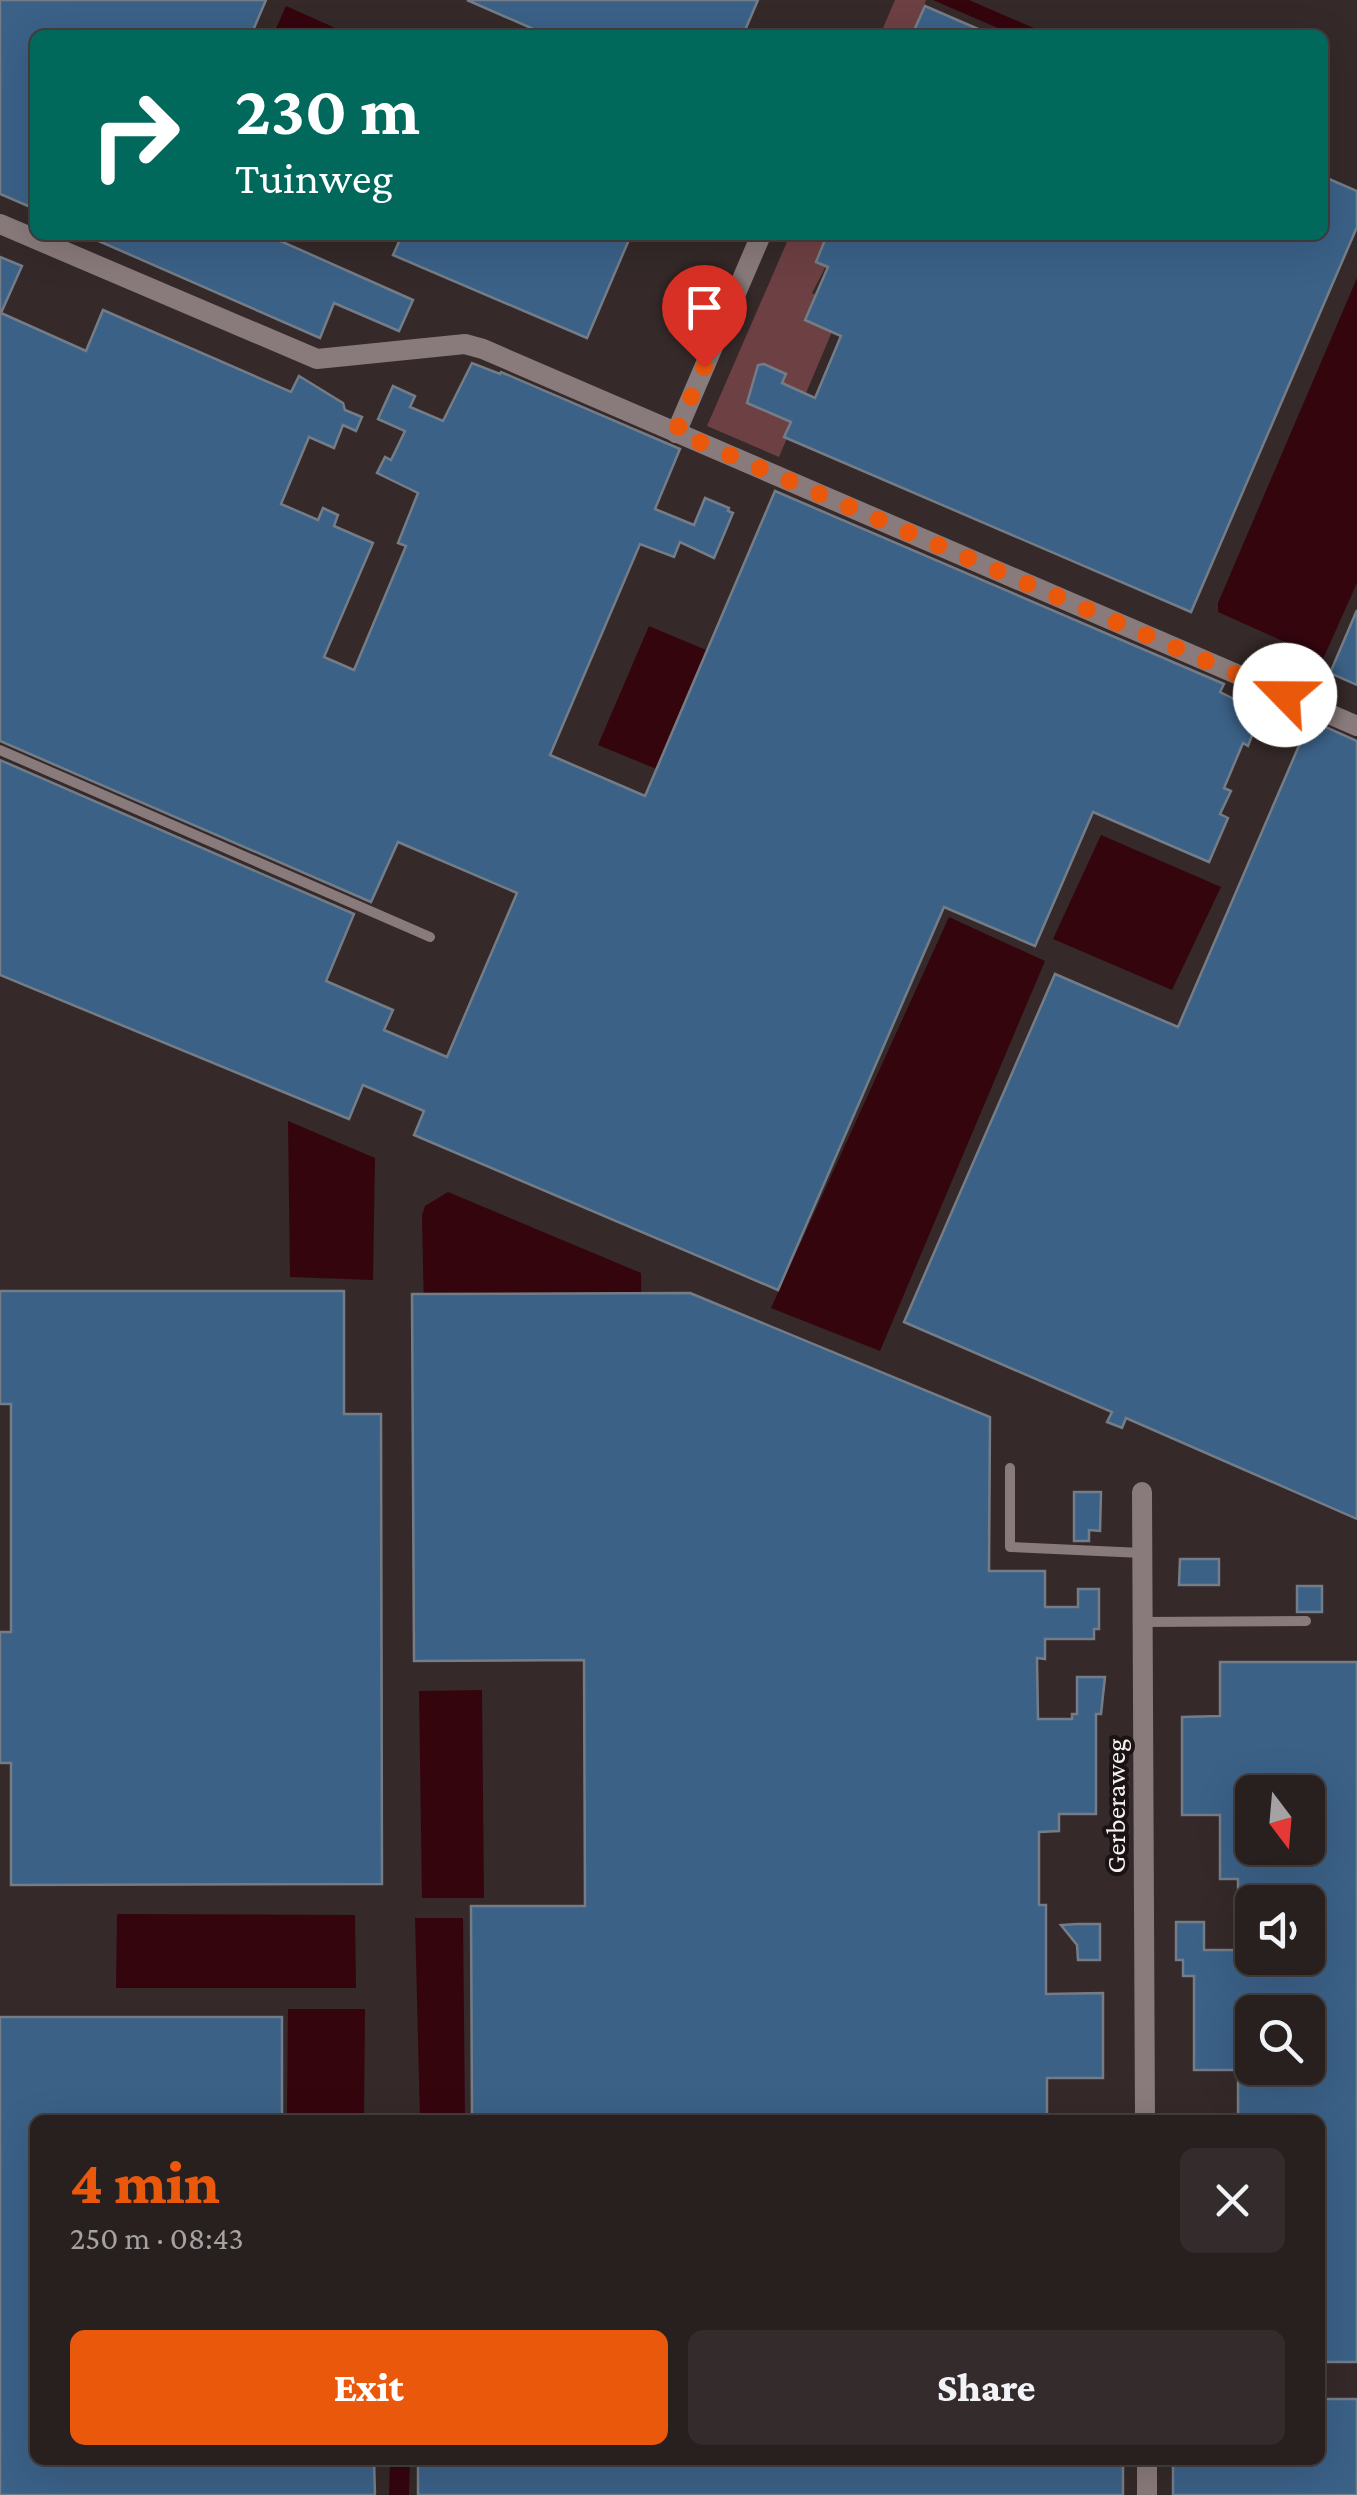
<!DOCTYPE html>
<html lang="en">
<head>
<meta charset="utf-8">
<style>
	body { margin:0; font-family:"Crimson Pro",serif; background:#342c2c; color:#f1f3f6; height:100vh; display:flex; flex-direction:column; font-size:38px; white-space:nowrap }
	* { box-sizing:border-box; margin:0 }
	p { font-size:32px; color:#a5a2a4 }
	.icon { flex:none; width:55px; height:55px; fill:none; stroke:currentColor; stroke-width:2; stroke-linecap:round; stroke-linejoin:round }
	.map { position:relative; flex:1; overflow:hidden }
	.drawer { position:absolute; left:30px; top:2115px; width:1295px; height:350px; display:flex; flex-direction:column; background:#281f1f; border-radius:15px; box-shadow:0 10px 40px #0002,0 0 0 2px #443d3d }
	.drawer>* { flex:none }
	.hud { position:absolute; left:30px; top:30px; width:1298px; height:210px; border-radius:15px; box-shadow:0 10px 40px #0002,0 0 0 2px #443d3d; background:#00695c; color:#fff; overflow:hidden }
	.needle { width:65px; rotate:164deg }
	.fabs { position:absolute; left:1235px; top:1775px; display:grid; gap:20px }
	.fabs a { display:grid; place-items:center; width:90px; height:90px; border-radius:15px; background:#281f1f; box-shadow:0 10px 40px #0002,0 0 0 2px #443d3d; font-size:50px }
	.pin { position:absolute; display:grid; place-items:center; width:85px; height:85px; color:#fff; margin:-102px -42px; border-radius:50% 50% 50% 0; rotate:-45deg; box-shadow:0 0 10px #0007 }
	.pin .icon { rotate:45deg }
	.me { position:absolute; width:110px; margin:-55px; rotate:293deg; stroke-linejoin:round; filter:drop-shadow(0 0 8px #0008) }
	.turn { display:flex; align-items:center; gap:35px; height:210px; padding:0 40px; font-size:45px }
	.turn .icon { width:130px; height:130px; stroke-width:2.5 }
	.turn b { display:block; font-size:70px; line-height:85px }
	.round { display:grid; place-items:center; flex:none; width:105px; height:105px; border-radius:15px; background:#342c2c }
	.headline { display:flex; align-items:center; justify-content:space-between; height:170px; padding:0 40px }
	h1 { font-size:60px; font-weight:800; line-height:75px; color:#ea580c }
	.action { display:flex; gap:20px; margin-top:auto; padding:20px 40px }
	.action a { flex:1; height:115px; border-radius:15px; background:#ea580c; color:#fff; font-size:40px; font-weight:800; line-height:115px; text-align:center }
	.action a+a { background:#342c2c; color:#f1f3f6 }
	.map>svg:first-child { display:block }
</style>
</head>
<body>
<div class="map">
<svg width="1357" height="2495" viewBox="0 0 1357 2495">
	<rect width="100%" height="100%" fill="#352929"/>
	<g fill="#6d4043">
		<polygon points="895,0 926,0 913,35 880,35"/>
		<polygon points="790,235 875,235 827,264 812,293 842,308 779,457 707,426"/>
	</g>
	<g fill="#35050e">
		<polygon points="933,0 969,0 1050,35 1014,35"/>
		<polygon points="286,6 351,35 273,35"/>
		<polygon points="1357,278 1357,583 1323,659 1218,612 1218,603"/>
		<polygon points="649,626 706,650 659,770 598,745"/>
		<polygon points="1101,835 1221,887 1172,990 1053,939"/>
		<polygon points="949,917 1045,961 880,1351 771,1308"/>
		<polygon points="288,1121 375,1158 373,1280 290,1277"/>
		<polygon points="448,1192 641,1273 642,1365 425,1364 422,1215 425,1206"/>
		<polygon points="482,1690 484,1898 422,1898 419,1691"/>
		<polygon points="117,1914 355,1915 356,1988 116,1988"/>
		<polygon points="415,1918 463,1918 465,2120 420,2120"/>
		<polygon points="288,2009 365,2009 364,2120 287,2120"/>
	</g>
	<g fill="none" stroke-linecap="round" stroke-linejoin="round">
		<polyline stroke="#35050e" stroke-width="20" points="399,2495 400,2460"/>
	</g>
	<g fill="#3b6187" stroke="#747d87" stroke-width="2.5" fill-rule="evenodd">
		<polygon points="0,0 266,0 251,35 35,35 35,209 0,194"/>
		<polygon points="467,0 758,0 743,35 547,35"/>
		<polygon points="925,6 992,35 912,35"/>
		<polygon points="1322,176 1357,191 1357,227 1191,612 784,437 791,422 747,403 758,365 764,364 786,374 782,383 815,398 841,336 805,320 828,267 816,262 827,235 1322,235"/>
		<polygon points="85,235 267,235 413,300 399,331 334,303 320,338"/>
		<polygon points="402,235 631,235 587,338 393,255"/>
		<polygon points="0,257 22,266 1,313 86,351 103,310 291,392 299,376 343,403 345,410 362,417 356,431 343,425 334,448 309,437 281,504 318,520 323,508 338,515 334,526 373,543 324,657 354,670 406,546 398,543 418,493 377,473 385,457 391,460 405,431 378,419 393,386 415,396 410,407 443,421 472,363 500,374 501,372 680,449 655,509 694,525 705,498 729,508 728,511 733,513 714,558 680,542 674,557 640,544 550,755 645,796 775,491 1224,684 1220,692 1270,717 1261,736 1253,733 1248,746 1243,743 1224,788 1231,791 1220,814 1228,818 1209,862 1093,812 1035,946 944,907 778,1290 414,1135 424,1111 363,1085 349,1119 0,975 0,760 354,914 326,981 393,1010 384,1030 447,1057 517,893 398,842 371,902 0,741"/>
		<polygon points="1357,610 1357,685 1330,673"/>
		<polygon points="1310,720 1357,741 1357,1519 1126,1418 1122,1428 1107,1422 1112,1412 904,1322 1055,974 1178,1027"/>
		<polygon points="0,1291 344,1291 344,1414 381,1414 382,1884 11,1885 11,1763 0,1763 0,1632 11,1632 11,1404 0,1404"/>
		<polygon points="690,1293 990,1417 989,1571 1045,1571 1045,1607 1078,1607 1078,1589 1099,1589 1099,1629 1094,1629 1094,1639 1045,1639 1045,1659 1037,1658 1038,1719 1072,1719 1072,1714 1077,1714 1077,1677 1105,1677 1101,1714 1096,1714 1096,1814 1059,1814 1059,1831 1039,1832 1039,1905 1046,1905 1046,1994 1103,1993 1103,2078 1047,2078 1047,2120 472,2120 471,1906 585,1906 584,1660 414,1661 412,1294"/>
		<polygon points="1074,1492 1101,1492 1100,1531 1089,1530 1089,1541 1074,1541"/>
		<polygon points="1180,1559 1219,1559 1219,1585 1179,1585"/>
		<rect x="1297" y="1586" width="25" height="26"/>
		<path d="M1220 1662H1357V2362H1320V2120H1238V2070H1194V1976H1183V1960H1176V1922H1204V1950H1238V1879H1220V1815H1182V1717L1220 1716ZM1252 1792H1308V1848H1252ZM1252 1902H1308V1958H1252ZM1252 2012H1308V2068H1252Z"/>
		<polygon points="1077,1924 1100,1924 1100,1960 1078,1960 1077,1945 1061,1925"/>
		<polygon points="0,2017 282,2017 282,2120 35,2120 35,2460 374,2460 375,2495 0,2495"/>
		<polygon points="1320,2399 1357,2399 1357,2495 1173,2495 1173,2460 1320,2460"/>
		<polygon points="874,2460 1123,2460 1123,2495 418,2495 418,2464"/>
	</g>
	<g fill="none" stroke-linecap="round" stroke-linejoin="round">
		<g stroke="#897a7b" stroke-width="10">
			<polyline points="0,750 430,937"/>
			<polyline points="1010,1468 1010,1547 1142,1553"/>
			<polyline points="1143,1622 1306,1621"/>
		</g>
		<g stroke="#897a7b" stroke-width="20">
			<polyline points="0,224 317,359 465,344 483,349 1357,726"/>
			<polyline points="676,433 761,235"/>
			<polyline points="1142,1492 1145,2120"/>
			<polyline points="1147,2460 1147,2495"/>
		</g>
	</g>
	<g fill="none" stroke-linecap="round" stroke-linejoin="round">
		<polyline stroke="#ea580c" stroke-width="18" stroke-dasharray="0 32.4" points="704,367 676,432 1285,695"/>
	</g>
	<g text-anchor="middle" stroke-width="8" stroke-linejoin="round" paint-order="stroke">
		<g font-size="28" fill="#f8eff0" stroke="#191313">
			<text transform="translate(1115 1806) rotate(-90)" y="10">Gerberaweg</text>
		</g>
	</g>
</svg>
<div class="fabs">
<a><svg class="needle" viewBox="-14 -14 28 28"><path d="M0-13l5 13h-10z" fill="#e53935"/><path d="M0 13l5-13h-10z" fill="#a5a2a4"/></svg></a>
<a><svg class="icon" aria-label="sound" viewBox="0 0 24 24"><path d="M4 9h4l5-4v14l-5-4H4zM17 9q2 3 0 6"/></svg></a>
<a><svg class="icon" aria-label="search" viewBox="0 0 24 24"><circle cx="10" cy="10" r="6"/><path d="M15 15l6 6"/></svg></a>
</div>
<div class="pin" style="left:704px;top:367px;background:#d93025"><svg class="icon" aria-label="arrive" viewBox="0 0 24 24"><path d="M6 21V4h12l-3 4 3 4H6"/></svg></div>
<svg class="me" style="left:1285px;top:695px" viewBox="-20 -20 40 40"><circle r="19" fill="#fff"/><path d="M0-13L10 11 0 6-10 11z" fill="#ea580c"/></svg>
<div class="hud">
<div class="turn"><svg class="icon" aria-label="right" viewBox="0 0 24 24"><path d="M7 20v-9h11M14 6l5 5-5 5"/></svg><div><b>230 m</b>Tuinweg</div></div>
</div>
<section class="drawer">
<div class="headline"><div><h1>4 min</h1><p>250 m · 08:43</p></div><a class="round"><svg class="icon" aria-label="close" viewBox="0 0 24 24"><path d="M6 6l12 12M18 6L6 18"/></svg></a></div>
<div class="action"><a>Exit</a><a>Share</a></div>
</section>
</div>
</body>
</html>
